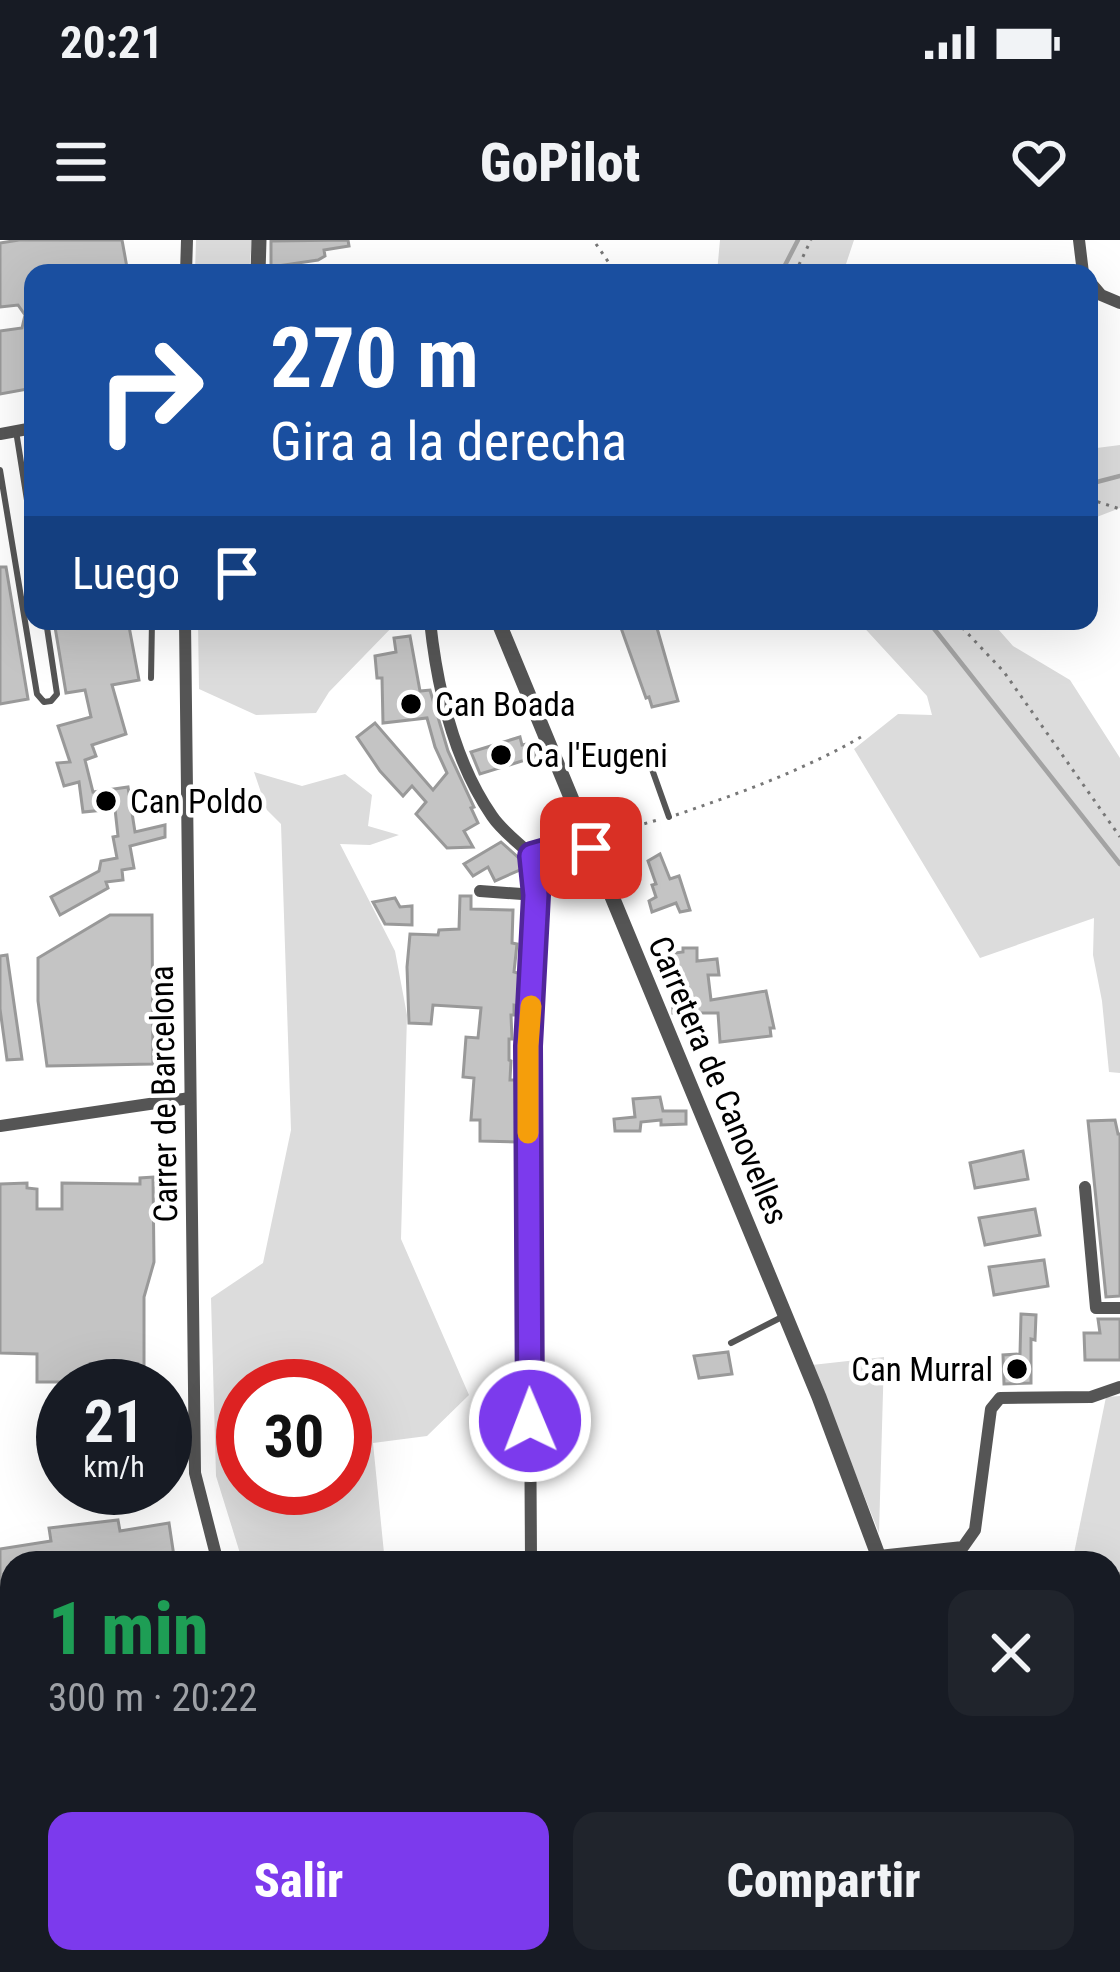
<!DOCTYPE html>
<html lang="es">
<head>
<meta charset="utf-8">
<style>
	body { margin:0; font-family:"Roboto Condensed",sans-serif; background:#20242c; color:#f1f3f6; height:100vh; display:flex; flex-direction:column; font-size:45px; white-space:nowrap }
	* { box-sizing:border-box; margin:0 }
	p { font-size:39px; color:#9ea1a6 }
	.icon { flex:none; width:66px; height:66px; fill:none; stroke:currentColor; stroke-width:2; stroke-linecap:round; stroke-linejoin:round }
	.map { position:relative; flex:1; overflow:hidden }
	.panel { position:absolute; left:0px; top:1311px; width:1122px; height:423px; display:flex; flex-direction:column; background:#171b24; border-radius:36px 36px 0 0; box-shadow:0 12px 48px #0002 }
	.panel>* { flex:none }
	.guide { position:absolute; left:24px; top:24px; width:1074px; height:366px; border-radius:24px; box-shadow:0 12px 48px #0002; background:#1a4fa0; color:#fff; overflow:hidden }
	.speed { position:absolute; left:36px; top:1119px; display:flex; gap:24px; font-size:60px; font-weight:700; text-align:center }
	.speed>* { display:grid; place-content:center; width:156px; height:156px; border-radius:50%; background:#171b24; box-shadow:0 12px 48px #0002; line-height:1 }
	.speed small { font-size:30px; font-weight:400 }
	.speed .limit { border:18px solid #d22; background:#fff; color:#111 }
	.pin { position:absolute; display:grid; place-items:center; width:102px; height:102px; color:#fff; margin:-51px; border-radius:24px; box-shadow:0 6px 18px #0006 }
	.me { position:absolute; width:132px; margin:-66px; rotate:359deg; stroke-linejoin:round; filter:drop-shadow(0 0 9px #0008) }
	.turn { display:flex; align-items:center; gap:42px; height:252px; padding:0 48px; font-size:54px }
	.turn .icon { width:156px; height:156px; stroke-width:2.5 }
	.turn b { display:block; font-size:84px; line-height:102px }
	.then { display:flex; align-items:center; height:114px; padding:0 48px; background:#0003; gap:24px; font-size:45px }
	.round { display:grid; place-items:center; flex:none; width:126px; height:126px; border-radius:24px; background:#20242c }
	.headline { display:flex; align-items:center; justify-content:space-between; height:204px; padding:0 48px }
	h1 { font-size:72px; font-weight:800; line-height:90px; color:#1e9e55 }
	.button { display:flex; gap:24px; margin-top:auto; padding:24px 48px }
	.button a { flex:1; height:138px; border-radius:24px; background:#7c3aed; color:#fff; font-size:48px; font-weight:800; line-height:138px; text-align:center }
	.button a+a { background:#20242c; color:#f1f3f6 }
	.status { display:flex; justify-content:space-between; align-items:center; height:84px; padding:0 60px; background:#171b24; direction:ltr }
	.status svg { height:33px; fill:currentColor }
	header { display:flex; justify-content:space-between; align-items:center; height:156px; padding:0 48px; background:#171b24; font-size:54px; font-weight:800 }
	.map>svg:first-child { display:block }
</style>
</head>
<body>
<div class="status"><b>20:21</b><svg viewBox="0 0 49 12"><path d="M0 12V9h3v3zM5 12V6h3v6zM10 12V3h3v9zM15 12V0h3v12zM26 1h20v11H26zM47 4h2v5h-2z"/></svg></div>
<header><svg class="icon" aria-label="menu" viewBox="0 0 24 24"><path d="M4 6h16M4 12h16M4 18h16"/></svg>GoPilot<svg class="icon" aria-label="heart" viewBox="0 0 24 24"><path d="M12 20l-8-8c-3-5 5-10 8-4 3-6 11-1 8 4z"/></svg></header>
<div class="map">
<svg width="1120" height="1732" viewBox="0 0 1120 1732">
	<rect width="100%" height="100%" fill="#fff"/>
	<g fill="#dcdcdc" fill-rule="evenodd">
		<polygon points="196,0 252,0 249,33 195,33"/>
		<polygon points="720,0 854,0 843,33 717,33"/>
		<polygon points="1120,205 1120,268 1089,280 1089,209"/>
		<polygon points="198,381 398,381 329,452 316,473 256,475 199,449"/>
		<polygon points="858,381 991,381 1013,406 1070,440 1120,518 1120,833 1109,832 1102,761 1093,715 1094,678 980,718 854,509 898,474 932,475 927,456"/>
		<path d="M254 532 302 546 345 534 372 555 368 586 399 595 370 605 340 604 395 711 407 775 401 999 469 1155 427 1196 373 1203 385 1323H243L216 1236 211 1058 263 1023 291 890 281 584 267 570ZM345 1146V1248H243V1146Z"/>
		<polygon points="884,1117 879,1293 812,1125"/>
		<polygon points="1120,1156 1120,1732 1092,1732 1092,1722 1110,1722 1110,1323 1072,1323 1106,1157"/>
	</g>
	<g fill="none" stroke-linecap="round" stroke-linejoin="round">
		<g stroke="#a3a3a3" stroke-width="4.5">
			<polyline points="781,33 798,0"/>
			<polyline points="1089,244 1120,236"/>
			<polyline points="928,381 1120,624"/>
			<polyline points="1110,1364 1120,1334"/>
			<polyline points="1110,1454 1120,1472"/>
			<polyline points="1111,1732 1113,1601 1120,1542"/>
		</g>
	</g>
	<g fill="#c4c4c4" stroke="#999" stroke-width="3">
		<polygon points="19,0 122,0 128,33 33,33 33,148 0,154 0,91 22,88 25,75 18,65 0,67 0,3"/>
		<polygon points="348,0 349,6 324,10 325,16 318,20 271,27 271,1"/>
		<polygon points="0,327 6,327 28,459 0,464"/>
		<polygon points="54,381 128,381 139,440 112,445 126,494 92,505 96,516 85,520 93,552 128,547 135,592 165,585 165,597 130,606 134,628 122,630 123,640 106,642 108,648 60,675 51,657 99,631 101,621 117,618 113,597 118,596 115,569 83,572 79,542 64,546 57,523 70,522 58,486 91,477 85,450 66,453"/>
		<polygon points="640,381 655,381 678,461 652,467 649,457 646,458 621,388"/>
		<polygon points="410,396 420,451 430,450 448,511 474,567 471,568 478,583 464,591 473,607 447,608 416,574 426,562 412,546 403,556 380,531 357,497 375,483 433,550 447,533 435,507 427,478 383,483 382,438 377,438 375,416 396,412 394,398"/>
		<polygon points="520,497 522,505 532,503 535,517 480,534 471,512"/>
		<polygon points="501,602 521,620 522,629 495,641 488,627 473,636 464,624"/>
		<polygon points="660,614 670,639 679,636 690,670 680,672 676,663 652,672 649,661 656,657 652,645 656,644 648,621"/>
		<polygon points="460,656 471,656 471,669 513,670 512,703 517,704 514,732 521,734 519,766 514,765 514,775 511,775 512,799 509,799 509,820 511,821 510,840 518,840 518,902 480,901 480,880 471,880 474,838 463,837 466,797 478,798 481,768 433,765 431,784 409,783 407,727 410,694 438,695 439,690 459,689"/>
		<polygon points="395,658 400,667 412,666 412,685 385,684 373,662"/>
		<polygon points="110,675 152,675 153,824 47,826 38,761 38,718"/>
		<polygon points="683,708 697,708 697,721 717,719 719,735 708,735 711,760 766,751 774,788 770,788 771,796 720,802 718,773 673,773 672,736 659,735 659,715 683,712"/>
		<polygon points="7,715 22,819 7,820 0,769 0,716"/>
		<polygon points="660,857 663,871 686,871 686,884 661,885 661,880 641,882 640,891 615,891 614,879 635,877 633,859"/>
		<polygon points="1115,880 1118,894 1120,894 1120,1056 1106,1057 1088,881"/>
		<polygon points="1023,911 1028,939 975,948 970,923"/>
		<polygon points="153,937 154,1022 144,1057 144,1146 64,1146 64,1142 37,1142 37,1114 0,1113 0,944 27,943 27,948 37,949 37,969 62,969 62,943 140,944 140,938"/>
		<polygon points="1035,969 1040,995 985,1005 979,978"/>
		<polygon points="1044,1020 1048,1046 994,1055 989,1027"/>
		<polygon points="1021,1074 1036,1075 1035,1100 1031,1099 1031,1143 1004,1144 1003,1115 1020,1114"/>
		<polygon points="1098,1079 1120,1079 1120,1120 1085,1120 1084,1093 1100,1093"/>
		<polygon points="728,1112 732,1134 699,1138 694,1116"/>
		<polygon points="118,1280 120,1291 169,1283 175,1323 12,1323 12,1411 0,1412 0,1309 51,1301 49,1288"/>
	</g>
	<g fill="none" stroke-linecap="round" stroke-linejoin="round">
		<g stroke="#777" stroke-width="3" stroke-dasharray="3 6" stroke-linecap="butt">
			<polyline points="596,4 616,33"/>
			<polyline points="795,33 811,0"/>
			<polyline points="1089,259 1120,269"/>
			<polyline points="956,381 1004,432 1120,597"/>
			<path d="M676 575C740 553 802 531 861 497"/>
			<polyline points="601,596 661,579"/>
			<polyline points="737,1722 739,1732"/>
		</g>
		<g stroke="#555" stroke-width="6">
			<polyline points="16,191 33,298"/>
			<polyline points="0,230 37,454 44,462 51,461 57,454 46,381"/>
			<polyline points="151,438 152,381"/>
			<polyline points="648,518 669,577"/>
			<polyline points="731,1103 782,1077"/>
		</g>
		<g stroke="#555" stroke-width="12">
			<polyline points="1079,0 1083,33"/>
			<polyline points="186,33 187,0"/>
			<polyline points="1089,41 1101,55 1120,63"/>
			<polyline points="0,194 33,188"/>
			<polyline points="185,381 195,1233 218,1323"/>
			<path d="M430 381C437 447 454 521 492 576 502 591 519 603 532 616"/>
			<polyline points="480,651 536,655"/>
			<polyline points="0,886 190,858"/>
			<polyline points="1085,947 1096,1068 1120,1068"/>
			<polyline points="879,1316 963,1307 975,1290 991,1169 1000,1158 1091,1157 1120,1147"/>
			<path d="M533 1323 531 1320C529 1152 528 984 528 817 528 749 539 683 532 616L588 600"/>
			<polyline points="1110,1464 1120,1457"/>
			<polyline points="0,1508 12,1507"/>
			<polyline points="353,1722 355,1732"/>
		</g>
		<g stroke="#555" stroke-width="15">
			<polyline points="258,33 259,0"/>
			<polyline points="498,381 819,1157 881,1323"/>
			<polyline points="1012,1722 1014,1732"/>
		</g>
	</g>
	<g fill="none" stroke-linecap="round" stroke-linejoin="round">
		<defs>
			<polyline id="route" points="530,1181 528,806 536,655 532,616 588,600 591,608"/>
		</defs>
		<use href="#route" stroke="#51269a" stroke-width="30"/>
		<use href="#route" stroke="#7c3aed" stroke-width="21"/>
		<polyline stroke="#f59e0b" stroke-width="21" points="528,893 528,806 531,766"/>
	</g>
	<g fill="#000" stroke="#fff" stroke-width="4.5">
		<circle cx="411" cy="464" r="12"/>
		<circle cx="501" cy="515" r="12"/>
		<circle cx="106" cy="561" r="12"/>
		<circle cx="1017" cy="1129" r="12"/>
	</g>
	<g text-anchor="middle" stroke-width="9" stroke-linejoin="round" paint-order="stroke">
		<g font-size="33" fill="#000" stroke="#fff" text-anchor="start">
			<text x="435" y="476">Can Boada</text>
			<text x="525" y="527">Ca l'Eugeni</text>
			<text x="130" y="573">Can Poldo</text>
			<text x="993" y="1141" text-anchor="end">Can Murral</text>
		</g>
		<g font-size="33" fill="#000" stroke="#fff">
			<text transform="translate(719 840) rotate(67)" y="12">Carretera de Canovelles</text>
			<text transform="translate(163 854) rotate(-91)" y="12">Carrer de Barcelona</text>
		</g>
	</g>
</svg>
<div class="speed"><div>21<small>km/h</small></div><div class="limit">30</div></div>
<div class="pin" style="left:591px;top:608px;background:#d93025"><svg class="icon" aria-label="arrive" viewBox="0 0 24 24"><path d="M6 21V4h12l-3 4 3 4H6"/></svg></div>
<svg class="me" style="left:530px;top:1181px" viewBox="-20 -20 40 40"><circle r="17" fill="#7c3aed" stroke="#fff" stroke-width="3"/><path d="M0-11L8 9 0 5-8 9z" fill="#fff"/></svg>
<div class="guide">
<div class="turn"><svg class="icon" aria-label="right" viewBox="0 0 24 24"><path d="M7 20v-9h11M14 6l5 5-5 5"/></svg><div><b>270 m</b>Gira a la derecha</div></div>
<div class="then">Luego<svg class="icon" aria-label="arrive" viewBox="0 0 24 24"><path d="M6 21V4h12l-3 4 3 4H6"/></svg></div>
</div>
<section class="panel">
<div class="headline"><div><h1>1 min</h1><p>300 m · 20:22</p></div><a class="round"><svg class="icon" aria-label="close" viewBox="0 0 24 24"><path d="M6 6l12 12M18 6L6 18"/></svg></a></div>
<div class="button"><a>Salir</a><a>Compartir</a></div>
</section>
</div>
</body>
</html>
